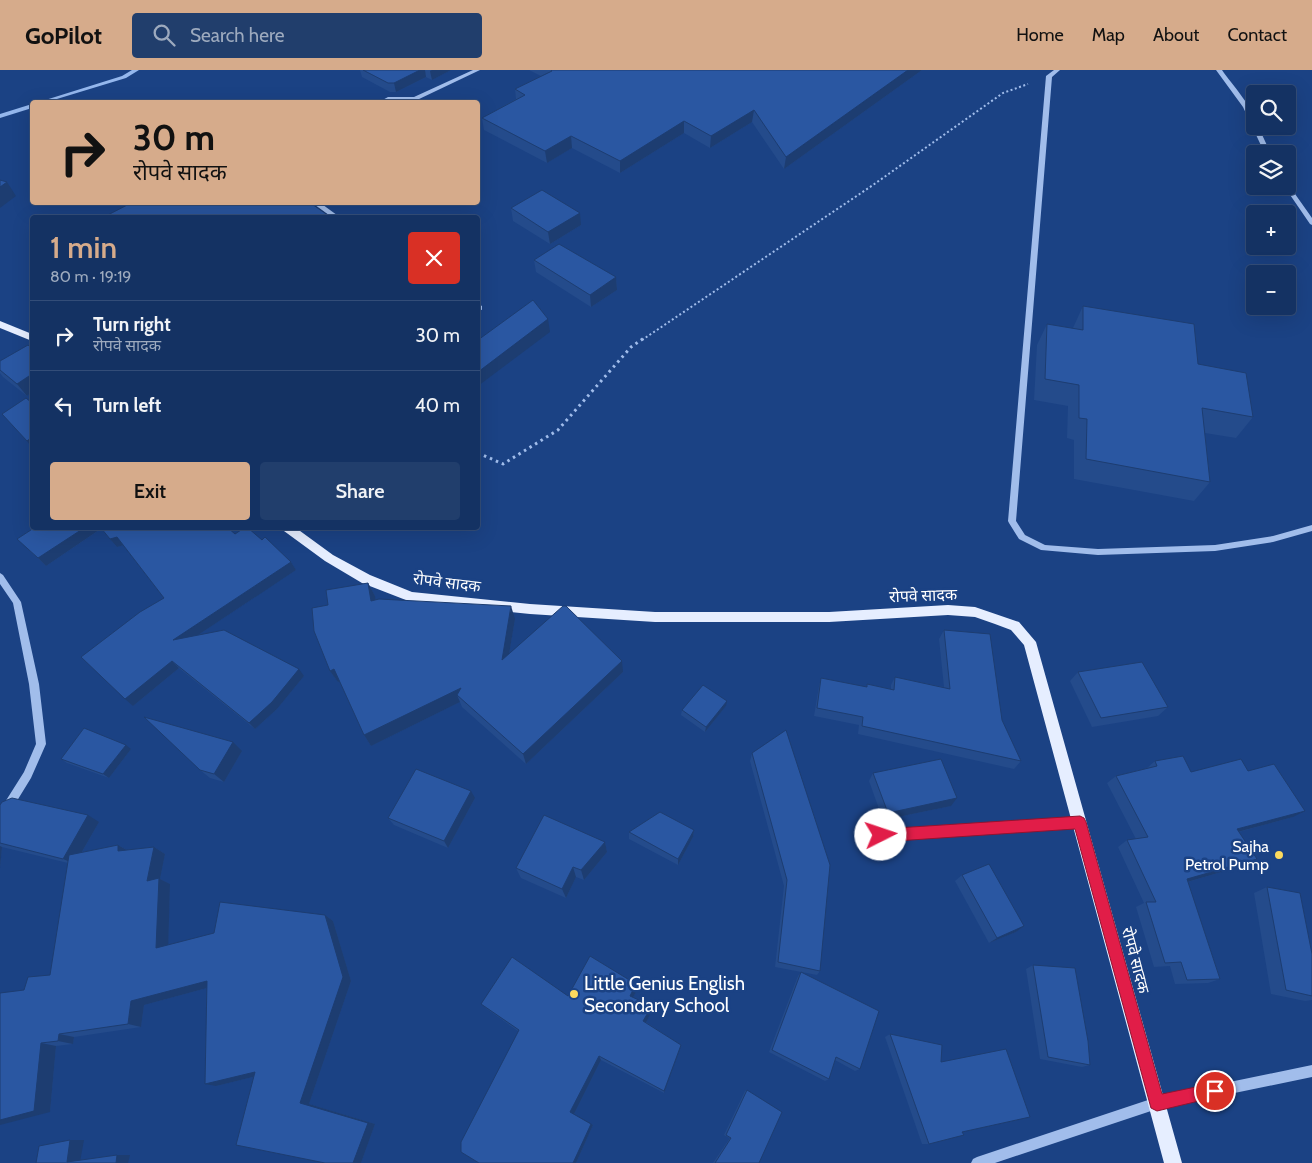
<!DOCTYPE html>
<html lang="en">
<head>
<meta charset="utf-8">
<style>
	body { margin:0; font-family:Cabin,"Noto Sans Devanagari",sans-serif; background:#213e6c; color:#f1f3f6; height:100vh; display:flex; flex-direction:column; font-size:19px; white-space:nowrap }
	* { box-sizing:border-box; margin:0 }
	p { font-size:16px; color:#9daabe }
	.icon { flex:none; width:28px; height:28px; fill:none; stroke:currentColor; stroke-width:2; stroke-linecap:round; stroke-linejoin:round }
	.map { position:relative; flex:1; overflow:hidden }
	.side { position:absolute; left:30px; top:145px; width:450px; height:315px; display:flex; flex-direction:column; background:#143263; border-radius:5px; box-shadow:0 5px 20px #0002,0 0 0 1px #334d78 }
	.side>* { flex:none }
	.hud { position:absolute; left:30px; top:30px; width:450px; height:105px; border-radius:5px; box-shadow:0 5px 20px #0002,0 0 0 1px #334d78; background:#d6ab8b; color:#111; overflow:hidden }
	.tools { position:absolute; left:1246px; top:15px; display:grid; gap:10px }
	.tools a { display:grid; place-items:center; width:50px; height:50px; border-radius:5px; background:#143263; box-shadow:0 5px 20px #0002,0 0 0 1px #334d78; font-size:25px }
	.pin { position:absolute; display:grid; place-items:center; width:42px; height:42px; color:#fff; margin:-21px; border:2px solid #fff; border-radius:50%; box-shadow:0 1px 5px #0007 }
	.me { position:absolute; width:55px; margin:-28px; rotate:86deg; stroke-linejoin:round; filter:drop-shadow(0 0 4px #0008) }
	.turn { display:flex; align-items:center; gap:18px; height:105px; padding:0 20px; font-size:22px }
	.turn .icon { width:65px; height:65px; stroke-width:2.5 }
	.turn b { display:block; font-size:35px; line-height:42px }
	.round { display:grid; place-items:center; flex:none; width:52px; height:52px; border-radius:5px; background:#213e6c }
	.overview { display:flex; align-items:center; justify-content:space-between; height:85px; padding:0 20px }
	h1 { font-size:30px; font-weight:600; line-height:38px; color:#d6ab8b }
	.primary-button { display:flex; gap:10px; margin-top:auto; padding:10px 20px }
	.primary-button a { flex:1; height:58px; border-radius:5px; background:#d6ab8b; color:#111; font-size:20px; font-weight:600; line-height:58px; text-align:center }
	.primary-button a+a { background:#213e6c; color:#f1f3f6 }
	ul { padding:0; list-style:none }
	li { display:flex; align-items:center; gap:15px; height:70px; padding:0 20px; border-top:1px solid #334d78 }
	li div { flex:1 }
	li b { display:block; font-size:19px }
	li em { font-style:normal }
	header { display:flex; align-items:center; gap:30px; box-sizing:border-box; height:70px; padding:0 25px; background:#d6ab8b; color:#111 }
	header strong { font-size:24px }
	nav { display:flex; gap:28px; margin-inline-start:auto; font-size:18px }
	.search { width:350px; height:45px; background:#213e6c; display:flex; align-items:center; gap:12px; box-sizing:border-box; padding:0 18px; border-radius:5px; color:#9daabe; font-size:19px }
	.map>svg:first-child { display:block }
</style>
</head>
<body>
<header>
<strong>GoPilot</strong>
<div class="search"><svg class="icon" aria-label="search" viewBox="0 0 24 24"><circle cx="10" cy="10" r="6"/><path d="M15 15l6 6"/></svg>Search here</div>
<nav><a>Home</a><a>Map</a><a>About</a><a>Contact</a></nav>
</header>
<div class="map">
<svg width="1312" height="1093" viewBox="0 0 1312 1093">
	<rect width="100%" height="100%" fill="#1b4284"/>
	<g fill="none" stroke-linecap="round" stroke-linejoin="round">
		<g fill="#94b7ed" fill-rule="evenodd">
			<polygon points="132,0 139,0 126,8 47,32 39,32 122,6"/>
			<polygon points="32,34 32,38 0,48 0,44"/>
		</g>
		<polyline stroke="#a1bdeb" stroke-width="2" stroke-dasharray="2 2.5" stroke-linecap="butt" points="642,270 873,115 1003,23 1028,14"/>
		<polyline stroke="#a1bdeb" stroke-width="3" stroke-dasharray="2.5 4" stroke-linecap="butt" points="478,383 503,394 558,360 631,277 644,268"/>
		<g fill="#a1bdeb" fill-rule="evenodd">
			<polygon points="473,0 480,0 417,30 379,32 388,27 414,27"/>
			<polygon points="1054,0 1060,0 1052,7 1016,451 1025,465 1045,475 1098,479 1215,475 1273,466 1312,455 1312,461 1273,472 1215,481 1098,485 1041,480 1019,469 1009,453 1008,451 1046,6"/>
			<path d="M1216 0H1222C1232 15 1255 38 1255 56H1258L1271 84H1265L1243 37Z"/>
			<polygon points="1288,114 1312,148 1312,155 1310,154 1284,116 1288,116"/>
			<polygon points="311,132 319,132 341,148 333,148"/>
			<polygon points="478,234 482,236 482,240 478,239"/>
			<polygon points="0,503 3,505 21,532 39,614 46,674 31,708 4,752 0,754 0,740 24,702 36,674 29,614 13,533 0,514"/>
			<polygon points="1080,747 1084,749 1085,752 1084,755 1080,757 862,772 858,771 857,767 858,763 862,762"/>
			<polygon points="1312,995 1312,1007 1157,1039 995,1093 971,1093 973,1089 977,1087 1157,1027"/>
		</g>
		<g fill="#e6eeff" fill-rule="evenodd">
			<polygon points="0,251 32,264 32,271 0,258"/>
			<polygon points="282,458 296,458 333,485 370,505 412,522 530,534 655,542 829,542 948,535 975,537 1019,552 1036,572 1182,1093 1164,1093 1024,575 1011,560 995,554 975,547 948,545 829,552 655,552 530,544 411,532 362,513 325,491 284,461"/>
		</g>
	</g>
	<g fill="#244b8b">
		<polygon points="360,0 451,0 432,10 426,7 396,22 390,22 362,7"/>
		<polygon points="529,0 922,0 784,99 752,52 710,78 684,63 620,103 572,78 547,93 484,60 482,48 516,29 515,19 541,6"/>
		<polygon points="511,138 581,155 550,174 513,151"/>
		<polygon points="534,190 616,207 617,220 591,237 536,202"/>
		<polygon points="1083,236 1198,294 1253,347 1236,368 1205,363 1210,412 1194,431 1074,409 1074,370 1067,368 1068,336 1034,330 1037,275 1047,254 1073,258"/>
		<polygon points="32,279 32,322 27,326 3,307 0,303 0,291"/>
		<polygon points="34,458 228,458 235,464 262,470 291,492 296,500 198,565 304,606 277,639 255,659 179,598 133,636 164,528 123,475 117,477 101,459 46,496 17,469"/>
		<polygon points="368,513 375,526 375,530 515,549 509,584 623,602 526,694 462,637 460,632 371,676 364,665 340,611 338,612 330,601 328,535"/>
		<polygon points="944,560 1002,650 1021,691 1014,699 858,664 859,655 814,646 819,616 821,608 866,617 867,614 891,619 891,615 895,607 944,617 939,569"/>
		<polygon points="1078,602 1168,637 1158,646 1092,657 1070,611"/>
		<polygon points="726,636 705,662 681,645 682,640"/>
		<polygon points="131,679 109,708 67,693 61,689"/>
		<polygon points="242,681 224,712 210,708 200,700"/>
		<polygon points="752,683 820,901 817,905 775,897 784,816 750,691"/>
		<polygon points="1155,691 1191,702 1248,701 1293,747 1239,762 1257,789 1245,795 1188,812 1220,909 1208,913 1175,914 1170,896 1154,897 1136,837 1144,833 1118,777 1127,770 1136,769 1107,713 1116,706 1147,698"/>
		<polygon points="873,703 951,736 883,750 869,711"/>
		<polygon points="475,728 448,778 394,755 388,748"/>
		<polygon points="0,735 99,752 82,782 118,775 127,780 154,777 165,784 160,809 170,814 168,875 325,845 333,851 351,911 309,1034 375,1054 361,1093 325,1093 253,1007 216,1016 207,918 144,935 141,957 74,967 73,974 56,976 50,1042 24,920 50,905 68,793 2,777 0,798"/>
		<polygon points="694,760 693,767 678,795 629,769 629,762"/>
		<polygon points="605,772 607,782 584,810 576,807 566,828 521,808 516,798"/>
		<polygon points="962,805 1024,856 1016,862 989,873 955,811"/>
		<polygon points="1267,817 1312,884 1312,930 1305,931 1271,924 1254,823"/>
		<polygon points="1033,895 1090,995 1082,997 1040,989 1026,899"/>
		<polygon points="801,902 860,999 855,1001 835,990 829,1009 825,1011 769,982 798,906"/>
		<polygon points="636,914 637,920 633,927 652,941 646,952 681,975 680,979 664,1023 601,990 574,1044 593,1055 576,1093 518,961 487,939 481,934 568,926"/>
		<polygon points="890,964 941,992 962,1062 929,1074 922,1074 885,967"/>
		<polygon points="747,1020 759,1093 713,1093 730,1068 724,1065 745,1021"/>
	</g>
	<g fill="#1d3d71">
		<polygon points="420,0 425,0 426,7 396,22 394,13"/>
		<polygon points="432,0 451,0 432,10 430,1"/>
		<polygon points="908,0 922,0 784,99 786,87"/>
		<polygon points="754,40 752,52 710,78 711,66"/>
		<polygon points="684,51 684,63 620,103 620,91"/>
		<polygon points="571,66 572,78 547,93 545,81"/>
		<polygon points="7,112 16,126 0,138 0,117"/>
		<polygon points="580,143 581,155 550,174 548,162"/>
		<polygon points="616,207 617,220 591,237 590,225"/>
		<polygon points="548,249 550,262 478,316 478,302"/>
		<polygon points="32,304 32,322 27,326 17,314"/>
		<polygon points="32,367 32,378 27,371"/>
		<polygon points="84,458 102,458 46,496 38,488"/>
		<polygon points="117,467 124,475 117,477 110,469"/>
		<polygon points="291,492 296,500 180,577 173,570"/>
		<polygon points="368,513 375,526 377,544 371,531"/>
		<polygon points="511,536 515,549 506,602 502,590"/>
		<polygon points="172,591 179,598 133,636 125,629"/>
		<polygon points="622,591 623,602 526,694 523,684"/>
		<polygon points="299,599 304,606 277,639 255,659 249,653"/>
		<polygon points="334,599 342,610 338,612 330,601"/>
		<polygon points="461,618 457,625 460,632 371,676 364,665"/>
		<polygon points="727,631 726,636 705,662 706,657"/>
		<polygon points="233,672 242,681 224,712 214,704"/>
		<polygon points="126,675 131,679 109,708 103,704"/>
		<polygon points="471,721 475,728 448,778 444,771"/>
		<polygon points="957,728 951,736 883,750 888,743"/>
		<polygon points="1305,741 1293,747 1226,765 1237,759"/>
		<polygon points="88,745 99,752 75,794 63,789"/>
		<polygon points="694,760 693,767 678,795 678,789"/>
		<polygon points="605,772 607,782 584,810 581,800"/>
		<polygon points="118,775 130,782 118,781"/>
		<polygon points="0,776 2,777 0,798"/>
		<polygon points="154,777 165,784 160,809 170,814 168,883 156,878 147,811"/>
		<polygon points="1257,789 1245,795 1177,815 1187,809"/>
		<polygon points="573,797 576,807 566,828 562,819"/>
		<polygon points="325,845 333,851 351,911 309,1034 375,1054 361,1093 353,1093 300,1033"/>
		<polygon points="1024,856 1016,862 989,873 997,868"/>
		<polygon points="207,911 218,915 144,935 141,957 128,954 131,931"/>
		<polygon points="636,914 637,920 631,931 630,926"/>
		<polygon points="652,936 652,941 644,956 643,951"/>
		<polygon points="59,964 74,967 73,974 58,971"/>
		<polygon points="41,973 56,976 50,1042 0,1055 0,1050"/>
		<polygon points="681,975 680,979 664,1023 664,1021"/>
		<polygon points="599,986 601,990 574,1044 593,1055 576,1093 573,1093 570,1042"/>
		<polygon points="255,1002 265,1004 216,1016 205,1014"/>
		<polygon points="70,1070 84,1070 80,1092 67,1092"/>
		<polygon points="117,1085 130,1085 128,1093 116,1093"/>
	</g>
	<g fill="#2a57a2" stroke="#1d3d71">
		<polygon points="363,0 420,0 394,13 388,13"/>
		<polygon points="551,0 908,0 786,87 754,40 711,66 684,51 620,91 571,66 545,81 482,48 525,25 515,19 552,1"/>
		<polygon points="0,110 7,112 0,117"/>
		<polygon points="542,120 580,143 548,162 511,138"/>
		<polygon points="133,132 309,132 332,148 102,148"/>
		<polygon points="559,174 616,207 590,225 534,190"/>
		<polygon points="533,230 548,249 478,302 478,270"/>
		<polygon points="1083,236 1194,254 1198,294 1246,303 1253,347 1202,338 1210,412 1086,389 1087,349 1079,348 1079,315 1045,309 1047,254 1083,260"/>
		<polygon points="28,275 32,279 32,304 17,314 0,300 0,291"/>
		<polygon points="26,328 32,333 32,367 27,371 2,344"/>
		<polygon points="34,458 84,458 38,488 17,469"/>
		<polygon points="101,458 228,458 235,464 244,458 248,458 262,470 265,467 291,492 173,570 224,560 299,599 272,632 249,653 172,591 125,629 81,587 140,542 164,528 117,467 110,469"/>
		<polygon points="368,513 371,531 379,529 511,536 502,590 563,536 566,536 622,591 523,684 457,625 461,618 364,665 334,599 330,601 314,561 312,538 328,535 326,520"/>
		<polygon points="944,560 990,564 1002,650 1021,691 862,656 863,647 817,638 821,608 867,617 867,614 894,620 895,607 950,619"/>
		<polygon points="1142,592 1168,637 1101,648 1078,602"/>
		<polygon points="703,615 727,631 706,657 682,640"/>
		<polygon points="144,647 233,672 214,704 200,700"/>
		<polygon points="84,658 126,675 103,704 61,689"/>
		<polygon points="786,660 830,795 820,901 778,892 787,810 752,683"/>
		<polygon points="1183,686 1191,702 1241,689 1248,701 1274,694 1305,741 1237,759 1257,789 1187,809 1220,909 1187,910 1181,892 1165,893 1146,832 1156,832 1127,770 1148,767 1116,706 1157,696 1155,691"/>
		<polygon points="941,689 957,728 888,743 873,703"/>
		<polygon points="416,699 471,721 444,771 388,748"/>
		<polygon points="12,728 88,745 63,789 0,773 0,735 2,732"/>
		<polygon points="660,742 694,760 678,789 629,762"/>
		<polygon points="544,745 605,772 581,800 573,797 562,819 516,798"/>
		<polygon points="118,775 118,781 154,777 147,811 159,808 156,878 214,863 220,832 325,845 343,907 300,1033 368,1053 353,1093 325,1093 236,1075 255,1002 205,1014 207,911 131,931 128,954 59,964 58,971 41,973 34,1041 0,1050 0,923 24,920 28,907 50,905 69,785"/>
		<polygon points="989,794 1024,856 997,868 962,805"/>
		<polygon points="1267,817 1300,823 1312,884 1312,926 1286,920"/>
		<polygon points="590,886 636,914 630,926 652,936 643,951 681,975 664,1021 599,986 570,1042 591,1054 573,1093 479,1093 461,1082 461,1072 519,960 481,934 512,887 568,926"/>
		<polygon points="1033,895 1075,898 1088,971 1090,995 1048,987"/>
		<polygon points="801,902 879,941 860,999 836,987 829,1009 772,980"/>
		<polygon points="890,964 942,975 941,992 1006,979 1030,1047 962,1062 964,1065 929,1074"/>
		<polygon points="747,1020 782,1042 759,1093 715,1093 731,1068 726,1065"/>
		<polygon points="70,1070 67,1092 117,1085 116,1093 36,1093 39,1076"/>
	</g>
	<polygon fill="#e11d48" stroke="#92132f" points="1080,746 1084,748 1086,752 1162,1024 1215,1013 1220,1016 1223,1021 1220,1026 1157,1041 1151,1038 1075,759 881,772 877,770 875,765 877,761 881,759"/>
	<g fill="#fcda5e" stroke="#1b4284" stroke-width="2">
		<circle cx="1279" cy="785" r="5"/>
		<circle cx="574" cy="924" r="5"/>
	</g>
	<g text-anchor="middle" stroke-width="5" stroke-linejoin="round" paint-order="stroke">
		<g font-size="16" fill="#fff" stroke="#1b4284">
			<text transform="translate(447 512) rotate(7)" y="6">रोपवे सादक</text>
			<text transform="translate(923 525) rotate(-2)" y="6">रोपवे सादक</text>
			<text transform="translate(1136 890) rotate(75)" y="6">रोपवे सादक</text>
		</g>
		<g font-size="16" fill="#fff" stroke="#1b4284" text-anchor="end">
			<text x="1269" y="782">Sajha<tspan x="1269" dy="18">Petrol Pump</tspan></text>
		</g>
		<g font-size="19" fill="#fff" stroke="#1b4284" text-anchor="start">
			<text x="584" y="920">Little Genius English<tspan x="584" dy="22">Secondary School</tspan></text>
		</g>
	</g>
</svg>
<div class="tools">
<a><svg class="icon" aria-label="search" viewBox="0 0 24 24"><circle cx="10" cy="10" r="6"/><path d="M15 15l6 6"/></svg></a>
<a><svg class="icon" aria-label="layers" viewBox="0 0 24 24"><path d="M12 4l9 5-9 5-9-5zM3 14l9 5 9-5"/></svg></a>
<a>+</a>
<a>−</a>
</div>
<div class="pin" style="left:1215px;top:1021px;background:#d93025"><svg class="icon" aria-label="arrive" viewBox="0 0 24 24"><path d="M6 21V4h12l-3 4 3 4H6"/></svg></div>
<svg class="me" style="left:881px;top:765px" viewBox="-20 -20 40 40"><circle r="19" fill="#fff"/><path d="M0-13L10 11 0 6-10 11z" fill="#e11d48"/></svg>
<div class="hud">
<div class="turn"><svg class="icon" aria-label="right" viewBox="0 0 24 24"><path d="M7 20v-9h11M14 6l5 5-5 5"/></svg><div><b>30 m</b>रोपवे सादक</div></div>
</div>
<section class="side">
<div class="overview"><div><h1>1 min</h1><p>80 m · 19:19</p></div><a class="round" style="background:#d93025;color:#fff"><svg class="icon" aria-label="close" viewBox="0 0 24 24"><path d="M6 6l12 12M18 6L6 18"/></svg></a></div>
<ul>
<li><svg class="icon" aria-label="right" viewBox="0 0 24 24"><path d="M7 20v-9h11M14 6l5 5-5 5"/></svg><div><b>Turn right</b><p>रोपवे सादक</p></div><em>30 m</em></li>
<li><svg class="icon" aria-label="left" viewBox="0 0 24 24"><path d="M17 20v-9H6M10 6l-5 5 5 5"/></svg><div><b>Turn left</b></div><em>40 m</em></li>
</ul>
<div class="primary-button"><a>Exit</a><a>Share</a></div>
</section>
</div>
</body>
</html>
